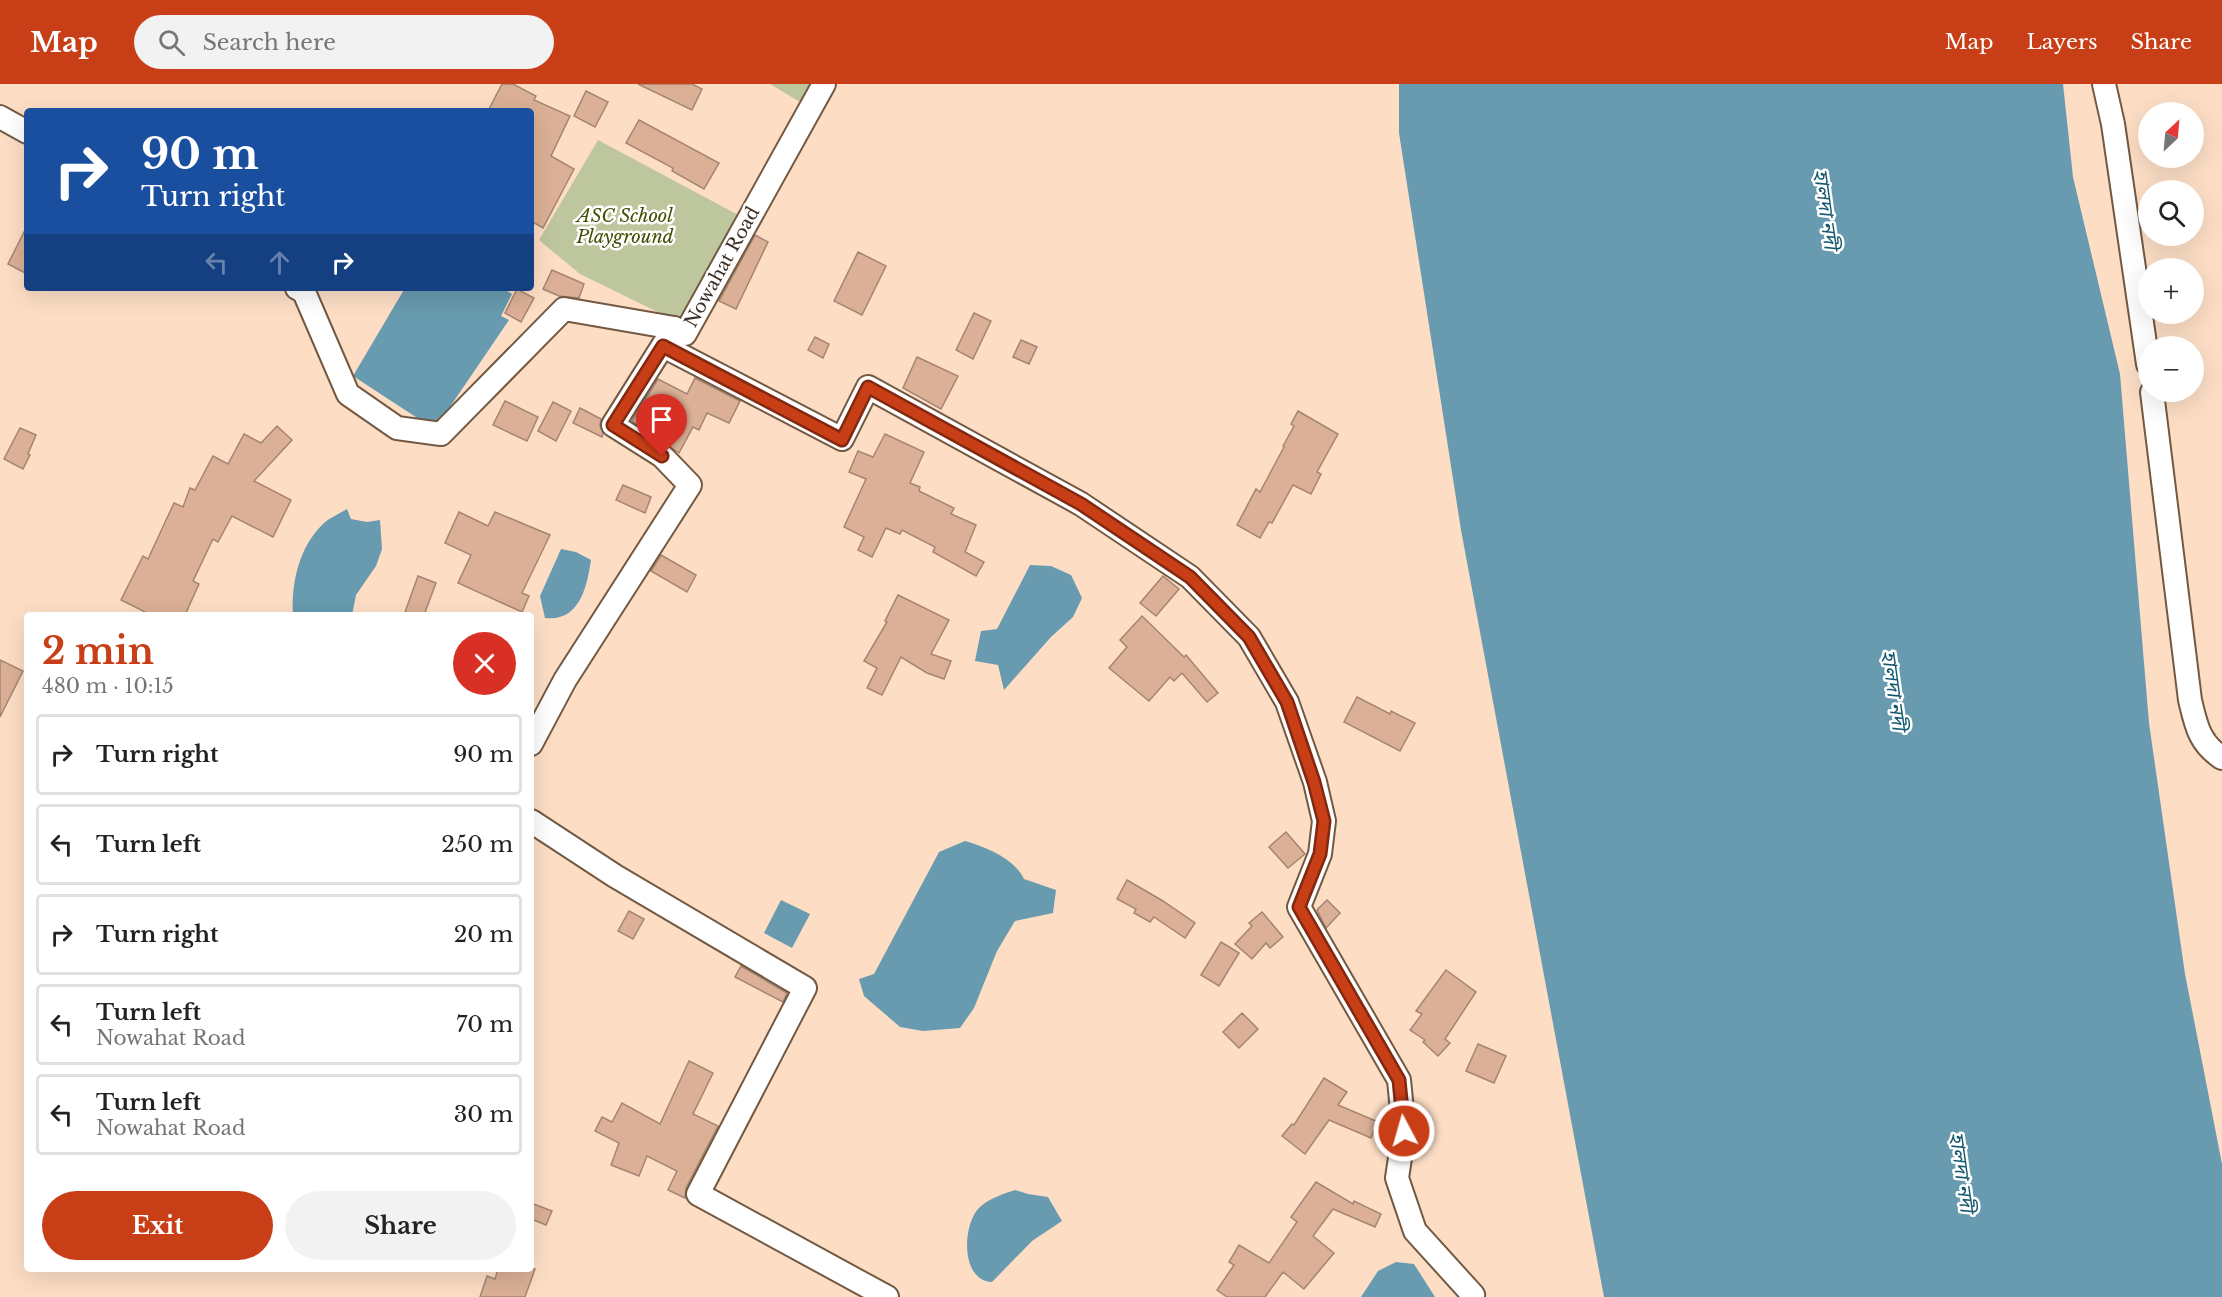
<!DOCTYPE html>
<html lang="en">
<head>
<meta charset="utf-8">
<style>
	body { margin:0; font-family:"Libre Baskerville","Noto Sans Bengali",serif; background:#f2f2f2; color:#222; height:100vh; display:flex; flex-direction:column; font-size:22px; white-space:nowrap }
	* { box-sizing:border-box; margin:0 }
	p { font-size:20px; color:#767676 }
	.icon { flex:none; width:33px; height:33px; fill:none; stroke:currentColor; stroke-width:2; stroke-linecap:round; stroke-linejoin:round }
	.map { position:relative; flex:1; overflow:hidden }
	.details { position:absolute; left:24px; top:528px; width:510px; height:660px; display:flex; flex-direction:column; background:#fff; border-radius:6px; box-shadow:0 6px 24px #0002 }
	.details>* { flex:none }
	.hud { position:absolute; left:24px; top:24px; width:510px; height:183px; border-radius:6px; box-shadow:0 6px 24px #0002; background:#1a4fa0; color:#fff; overflow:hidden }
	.needle { width:39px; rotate:26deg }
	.fabs { position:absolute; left:2138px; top:18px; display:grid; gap:12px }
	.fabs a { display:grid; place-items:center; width:66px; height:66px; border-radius:50%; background:#fff; box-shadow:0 6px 24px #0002; font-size:30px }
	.pin { position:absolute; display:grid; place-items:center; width:51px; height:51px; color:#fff; margin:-62px -26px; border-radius:50% 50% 50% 0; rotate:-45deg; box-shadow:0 0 6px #0007 }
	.pin .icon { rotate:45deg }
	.me { position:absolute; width:66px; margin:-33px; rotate:354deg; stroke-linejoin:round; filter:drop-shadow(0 0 4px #0008) }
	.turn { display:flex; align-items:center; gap:21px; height:126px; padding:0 18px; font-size:27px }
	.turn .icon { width:78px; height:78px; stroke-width:2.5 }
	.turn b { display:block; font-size:42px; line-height:51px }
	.lanes { display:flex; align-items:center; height:57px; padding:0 18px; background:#0003; justify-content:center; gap:30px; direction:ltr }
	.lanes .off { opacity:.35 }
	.round { display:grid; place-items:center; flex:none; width:63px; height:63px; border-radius:32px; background:#f2f2f2 }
	.summary { display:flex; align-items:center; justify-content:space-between; height:102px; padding:0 18px }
	h1 { font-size:36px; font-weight:800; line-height:45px; color:#c73e17 }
	.primary-button { display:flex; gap:12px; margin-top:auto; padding:12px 18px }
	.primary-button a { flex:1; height:69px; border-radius:36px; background:#c73e17; color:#fff; font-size:24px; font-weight:800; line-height:69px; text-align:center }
	.primary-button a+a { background:#f2f2f2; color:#222 }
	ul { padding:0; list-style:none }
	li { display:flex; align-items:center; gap:18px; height:81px; margin:0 12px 9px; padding:0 6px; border:3px solid #e0e0e0; border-radius:6px }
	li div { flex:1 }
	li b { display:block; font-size:22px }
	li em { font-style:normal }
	header { display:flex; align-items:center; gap:36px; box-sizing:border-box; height:84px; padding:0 30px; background:#c73e17; color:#fff }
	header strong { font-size:28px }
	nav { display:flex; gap:33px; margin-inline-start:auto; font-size:21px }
	.search { width:420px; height:54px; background:#f2f2f2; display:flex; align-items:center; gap:15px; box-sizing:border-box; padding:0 21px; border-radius:33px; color:#767676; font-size:22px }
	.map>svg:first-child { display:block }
</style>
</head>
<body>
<header>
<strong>Map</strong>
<div class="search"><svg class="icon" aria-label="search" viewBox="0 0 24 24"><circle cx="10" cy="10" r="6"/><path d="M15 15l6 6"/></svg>Search here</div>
<nav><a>Map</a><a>Layers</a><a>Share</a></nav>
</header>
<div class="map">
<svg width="2222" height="1213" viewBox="0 0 2222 1213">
	<rect width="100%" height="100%" fill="#fddec5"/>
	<g fill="#bec69e">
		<polygon points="770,0 810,0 800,18"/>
		<polygon points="598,56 740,132 678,238 580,190 539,156"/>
	</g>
	<g fill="#689baf">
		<polygon points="1399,0 2063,0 2073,93 2120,290 2149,639 2185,890 2222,1080 2222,1213 1604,1213 1461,446 1399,49"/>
		<polygon points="405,204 502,204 512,210 501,232 509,236 439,339 428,341 353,292"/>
		<path d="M347 425 351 435 367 438 380 436 382 465 376 482 356 511 352 531H293C291 499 299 463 323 440 329 434 339 430 347 425Z"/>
		<path d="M561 465 576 468 591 476C587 502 580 538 545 534L540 512Z"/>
		<polygon points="1030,481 1051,482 1071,491 1082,514 1073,533 1051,553 1004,606 998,581 975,577 981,547 997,545"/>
		<path d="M965 757C986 763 1015 775 1024 795L1056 806 1053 829 1015 837 997 867 974 924 960 944 923 947 900 943 864 912 859 895 874 890 939 768Z"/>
		<polygon points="781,816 810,830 792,864 764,849"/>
		<path d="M1015 1106 1028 1110 1048 1113 1062 1137 1032 1157 992 1198C960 1197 962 1139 980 1123 990 1114 1003 1110 1015 1106Z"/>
		<polygon points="1396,1178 1414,1180 1435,1213 1361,1213 1378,1187"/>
	</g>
	<g fill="#dbb096" stroke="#a58572" stroke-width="1.5">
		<polygon points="502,0 513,0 536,12 534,16 570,32 551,72 574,85 543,144 531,137 531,27 488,27"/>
		<polygon points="638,0 692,0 702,5 692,26"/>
		<polygon points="586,7 608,18 595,43 574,32"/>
		<polygon points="639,36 719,79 704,105 672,87 673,84 626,59"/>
		<polygon points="27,142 27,190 8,180"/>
		<polygon points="755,151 768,158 736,225 719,217"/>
		<polygon points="858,168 886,182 862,231 834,217"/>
		<polygon points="552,186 584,200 579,214 559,212 543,205"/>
		<polygon points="517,205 534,214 521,238 505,229"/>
		<polygon points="974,229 991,237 973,275 956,266"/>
		<polygon points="815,253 829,260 823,274 808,266"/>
		<polygon points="1021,256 1037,263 1029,280 1013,273"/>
		<polygon points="917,273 958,292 941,325 903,304"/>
		<polygon points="695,294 740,317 729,339 707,329 699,346 693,343 679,369 632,337 658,295 687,310"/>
		<polygon points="505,317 538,333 527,357 493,341"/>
		<polygon points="553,318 571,327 556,357 538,347"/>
		<polygon points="580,324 601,335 600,341 603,350 602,353 573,339"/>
		<polygon points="1298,327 1338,350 1317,388 1321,390 1311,410 1293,401 1272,439 1269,438 1260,454 1237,441 1256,405 1260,408 1284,363 1283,362 1294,342 1291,340"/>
		<polygon points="277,342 292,356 254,397 291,416 273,453 232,432 218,458 213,455 193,497 199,500 185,531 151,531 121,516 143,472 148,475 174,419 183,423 190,404 195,406 213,372 228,380 244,350 261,359"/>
		<polygon points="20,344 36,351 28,370 30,371 23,385 4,375"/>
		<polygon points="885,350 924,368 910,399 920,403 919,407 954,424 951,430 976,441 965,468 984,478 976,492 933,468 935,463 902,446 900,450 886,444 872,473 858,466 864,453 844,443 866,395 849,388 858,367 873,373"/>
		<polygon points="623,401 651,413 645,429 616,416"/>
		<polygon points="459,428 488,442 495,428 550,451 522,509 529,512 522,528 458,499 471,471 445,459"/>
		<polygon points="661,471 696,491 687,508 651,487"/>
		<polygon points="418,492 436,499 424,531 404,531"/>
		<polygon points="1163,492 1179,505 1156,532 1140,519"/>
		<polygon points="898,511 949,536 931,570 951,577 944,595 927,589 901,573 882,611 867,604 877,584 864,577 887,538 885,537"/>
		<polygon points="1142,532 1184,573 1186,571 1218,609 1207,618 1182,589 1174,597 1170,593 1149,617 1109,584 1127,563 1120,556"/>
		<polygon points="0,576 23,587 0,633"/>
		<polygon points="1357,613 1390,630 1391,627 1415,639 1400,667 1344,638"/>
		<polygon points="1286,748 1305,770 1288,784 1269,763"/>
		<polygon points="1127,796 1163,817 1195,839 1185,854 1154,833 1150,838 1134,829 1136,825 1117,815"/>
		<polygon points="1327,816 1340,829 1326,844 1317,826"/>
		<polygon points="629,827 644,835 633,855 618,847"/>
		<polygon points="1262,828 1283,853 1270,864 1266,859 1252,875 1235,860 1252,842 1249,839"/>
		<polygon points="1221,858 1239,869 1219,902 1201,891"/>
		<polygon points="741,882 787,909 783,918 735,893"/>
		<polygon points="1446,886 1476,908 1445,955 1450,959 1438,972 1423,958 1425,956 1410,946 1422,930 1416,927"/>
		<polygon points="1242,929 1258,945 1239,964 1223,948"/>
		<polygon points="1478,960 1506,972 1494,999 1466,987"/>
		<polygon points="689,977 713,989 693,1030 718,1042 686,1104 685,1114 668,1106 677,1087 647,1072 639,1092 611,1081 619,1059 595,1047 602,1033 612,1038 622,1019 660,1040"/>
		<polygon points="1324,994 1347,1008 1338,1021 1378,1038 1371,1054 1329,1036 1305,1070 1282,1052 1292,1040 1294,1041"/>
		<polygon points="1316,1098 1353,1120 1354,1117 1381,1130 1375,1143 1333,1125 1313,1152 1334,1169 1304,1205 1283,1188 1265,1213 1227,1213 1217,1206 1234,1181 1229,1178 1239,1161 1269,1179 1297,1138 1291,1133"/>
		<polygon points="531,1119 552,1127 546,1141 531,1135"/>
		<polygon points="498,1185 535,1185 525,1213 480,1213 487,1192 495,1195"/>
	</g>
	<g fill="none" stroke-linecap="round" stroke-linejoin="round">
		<defs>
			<g id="street">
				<polyline points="2104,0 2113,40 2148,280"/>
				<polyline points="0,33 27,48"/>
				<polyline points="297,204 304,208 348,310 397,344 441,350 564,225 674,244"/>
				<polyline points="663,262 842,355 868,303 1081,420 1190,493 1249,553 1287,618 1315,698 1324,737 1320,770 1299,823 1399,996 1404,1047 1397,1094 1415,1147 1473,1211 1472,1213"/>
				<path d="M2152 308 2190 616C2196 641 2199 659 2222 674"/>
				<polyline points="531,660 565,596 690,401 662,372 613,341 674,244 685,250 824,0"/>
				<polyline points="531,737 615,792 805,904 698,1110 887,1213"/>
			</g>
		</defs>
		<use href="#street" stroke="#735942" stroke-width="26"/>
		<use href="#street" stroke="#fff" stroke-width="22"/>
	</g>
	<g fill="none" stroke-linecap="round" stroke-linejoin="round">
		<defs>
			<polyline id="route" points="662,372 613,341 663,262 842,356 868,303 1081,420 1190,493 1249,553 1287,618 1314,698 1324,737 1320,770 1299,823 1399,996 1404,1047"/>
		</defs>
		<use href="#route" stroke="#81280f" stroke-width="15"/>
		<use href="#route" stroke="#c73e17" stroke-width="10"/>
	</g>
	<g text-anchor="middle" stroke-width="5" stroke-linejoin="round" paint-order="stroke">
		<g font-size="18" font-style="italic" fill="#444d01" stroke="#fff">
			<text x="625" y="138">ASC School<tspan x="625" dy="21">Playground</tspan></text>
		</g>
		<g font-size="18" fill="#3d3127" stroke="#fff">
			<text transform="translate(722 183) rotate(-61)" y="6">Nowahat Road</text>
		</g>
		<g font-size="20" font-style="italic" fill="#13586e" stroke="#fff">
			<text transform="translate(1826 125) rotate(82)" y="7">হালদা নদী</text>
			<text transform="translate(1894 606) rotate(82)" y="7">হালদা নদী</text>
			<text transform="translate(1962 1088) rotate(82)" y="7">হালদা নদী</text>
		</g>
	</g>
</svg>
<div class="fabs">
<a><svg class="needle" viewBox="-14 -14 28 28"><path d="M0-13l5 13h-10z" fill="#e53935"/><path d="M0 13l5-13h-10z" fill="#767676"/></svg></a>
<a><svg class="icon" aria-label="search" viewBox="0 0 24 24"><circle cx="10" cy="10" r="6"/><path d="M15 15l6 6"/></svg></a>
<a>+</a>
<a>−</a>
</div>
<div class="pin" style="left:662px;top:372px;background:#d93025"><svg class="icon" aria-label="arrive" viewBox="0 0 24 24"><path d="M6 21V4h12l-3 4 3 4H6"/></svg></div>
<svg class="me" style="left:1404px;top:1047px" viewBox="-20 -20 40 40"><circle r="17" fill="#c73e17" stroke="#fff" stroke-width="3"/><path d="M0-11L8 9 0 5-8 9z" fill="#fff"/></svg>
<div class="hud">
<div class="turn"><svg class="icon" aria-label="right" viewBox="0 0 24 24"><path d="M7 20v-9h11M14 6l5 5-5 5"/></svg><div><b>90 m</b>Turn right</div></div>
<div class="lanes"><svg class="icon off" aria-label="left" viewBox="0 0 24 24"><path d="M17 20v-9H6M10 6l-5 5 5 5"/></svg><svg class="icon off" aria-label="ahead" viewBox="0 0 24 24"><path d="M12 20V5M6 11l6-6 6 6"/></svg><svg class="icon" aria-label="right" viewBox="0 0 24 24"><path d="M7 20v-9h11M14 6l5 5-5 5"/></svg></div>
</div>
<section class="details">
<div class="summary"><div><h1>2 min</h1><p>480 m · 10:15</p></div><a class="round" style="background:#d93025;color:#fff"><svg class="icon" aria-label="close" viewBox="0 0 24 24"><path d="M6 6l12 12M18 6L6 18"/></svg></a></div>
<ul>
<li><svg class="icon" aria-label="right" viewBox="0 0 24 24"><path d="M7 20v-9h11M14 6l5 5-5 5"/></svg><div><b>Turn right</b></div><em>90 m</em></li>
<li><svg class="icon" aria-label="left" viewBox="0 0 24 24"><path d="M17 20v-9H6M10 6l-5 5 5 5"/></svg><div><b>Turn left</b></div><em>250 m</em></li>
<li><svg class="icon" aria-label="right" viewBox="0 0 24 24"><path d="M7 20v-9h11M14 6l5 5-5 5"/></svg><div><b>Turn right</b></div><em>20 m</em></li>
<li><svg class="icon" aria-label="left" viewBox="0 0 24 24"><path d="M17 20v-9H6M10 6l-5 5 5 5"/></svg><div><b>Turn left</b><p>Nowahat Road</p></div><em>70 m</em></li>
<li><svg class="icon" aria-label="left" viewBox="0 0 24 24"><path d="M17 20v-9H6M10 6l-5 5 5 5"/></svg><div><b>Turn left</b><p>Nowahat Road</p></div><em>30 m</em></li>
</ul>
<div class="primary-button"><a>Exit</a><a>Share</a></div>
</section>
</div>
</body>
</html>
